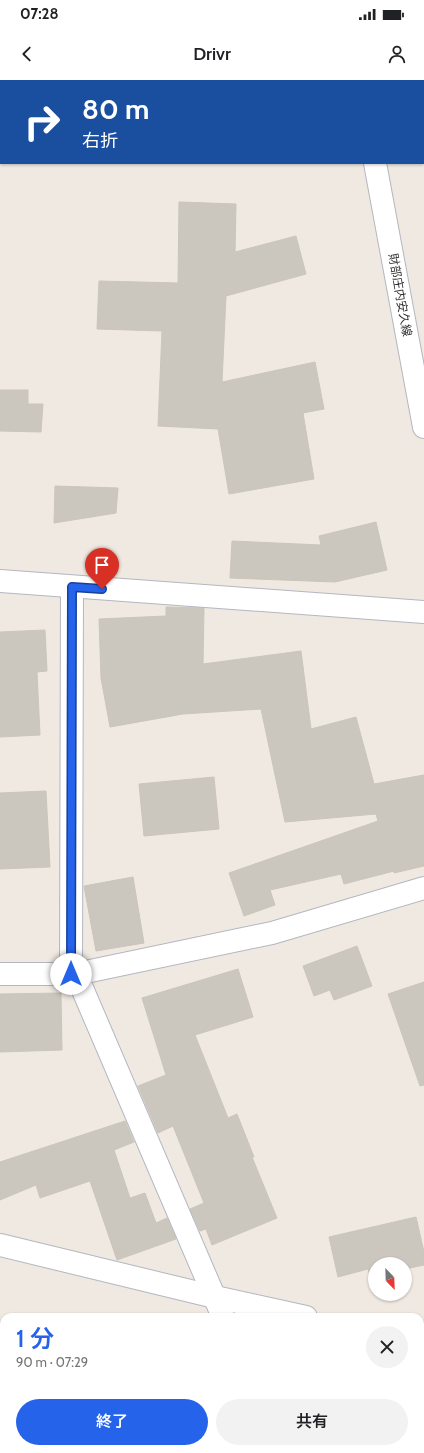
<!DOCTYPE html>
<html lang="ja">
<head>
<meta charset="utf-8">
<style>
	body { margin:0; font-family:Cabin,"Noto Sans JP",sans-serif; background:#f2f2f2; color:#202124; height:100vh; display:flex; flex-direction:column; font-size:15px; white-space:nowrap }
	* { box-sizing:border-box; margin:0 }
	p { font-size:13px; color:#757577 }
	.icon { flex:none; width:22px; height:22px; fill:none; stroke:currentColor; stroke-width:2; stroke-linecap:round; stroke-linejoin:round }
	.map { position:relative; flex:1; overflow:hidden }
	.side { position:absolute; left:0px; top:1233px; width:424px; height:140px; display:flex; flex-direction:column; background:#fff; border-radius:12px 12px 0 0; box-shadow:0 1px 3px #0004 }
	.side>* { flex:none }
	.banner { position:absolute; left:0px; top:0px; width:424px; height:84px; box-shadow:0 1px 3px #0004; background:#1a4fa0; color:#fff; overflow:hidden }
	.needle { width:26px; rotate:157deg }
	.controls { position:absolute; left:368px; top:1177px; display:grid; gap:8px }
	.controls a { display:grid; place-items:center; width:44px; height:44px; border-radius:50%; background:#fff; box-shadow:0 1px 3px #0004; font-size:20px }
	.pin { position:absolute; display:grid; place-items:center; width:34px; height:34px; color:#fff; margin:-41px -17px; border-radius:50% 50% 50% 0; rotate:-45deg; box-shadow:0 0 4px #0007 }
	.pin .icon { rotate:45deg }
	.me { position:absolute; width:44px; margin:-22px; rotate:0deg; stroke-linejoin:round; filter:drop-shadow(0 0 3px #0008) }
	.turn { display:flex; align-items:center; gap:14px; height:84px; padding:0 16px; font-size:18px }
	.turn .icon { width:52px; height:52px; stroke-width:2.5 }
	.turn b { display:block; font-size:28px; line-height:34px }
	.round { display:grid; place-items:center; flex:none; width:42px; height:42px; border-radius:21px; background:#f2f2f2 }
	.head { display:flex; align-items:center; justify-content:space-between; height:68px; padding:0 16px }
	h1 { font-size:24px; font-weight:600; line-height:30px; color:#2563eb }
	.primary-button { display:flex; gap:8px; margin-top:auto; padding:8px 16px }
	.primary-button a { flex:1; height:46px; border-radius:24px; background:#2563eb; color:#fff; font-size:16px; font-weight:600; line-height:46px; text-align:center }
	.primary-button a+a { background:#f2f2f2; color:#202124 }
	.status { display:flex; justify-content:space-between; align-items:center; height:28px; padding:0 20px; background:#fff; direction:ltr }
	.status svg { height:11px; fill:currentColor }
	header { display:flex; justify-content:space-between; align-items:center; height:52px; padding:0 16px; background:#fff; font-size:18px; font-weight:600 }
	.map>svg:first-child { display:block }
</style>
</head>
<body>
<div class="status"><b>07:28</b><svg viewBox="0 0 49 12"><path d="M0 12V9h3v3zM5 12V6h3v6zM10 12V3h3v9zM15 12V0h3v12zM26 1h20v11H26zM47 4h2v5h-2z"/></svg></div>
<header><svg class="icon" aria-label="back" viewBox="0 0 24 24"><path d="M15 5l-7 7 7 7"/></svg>Drivr<svg class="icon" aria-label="person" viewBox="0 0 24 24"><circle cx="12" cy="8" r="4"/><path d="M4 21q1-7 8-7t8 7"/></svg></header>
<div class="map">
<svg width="424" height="1373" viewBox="0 0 424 1373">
	<rect width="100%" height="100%" fill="#efe9e1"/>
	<g fill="#cbc7bf" stroke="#cbc5ba">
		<polygon points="179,122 236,124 235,172 296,156 306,194 226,216 222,302 315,282 324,329 303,333 314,399 229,414 218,349 158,346 162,251 97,249 99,201 178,203"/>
		<polygon points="0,310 28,310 28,324 43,324 41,352 0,351"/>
		<polygon points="55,406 118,408 116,433 54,443"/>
		<polygon points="376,442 387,490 335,502 230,498 232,461 321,465 319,456"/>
		<polygon points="166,527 204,528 203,584 301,571 311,649 356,637 374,704 424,695 424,786 394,793 394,791 344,804 341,794 270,810 275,825 244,836 229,793 378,741 376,734 285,742 261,629 183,634 110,647 101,598 99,539 166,536"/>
		<polygon points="45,550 47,591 37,592 40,655 0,657 0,552"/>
		<polygon points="214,697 219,749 144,756 139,704"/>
		<polygon points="46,711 50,787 0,789 0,713"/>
		<polygon points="133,797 144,863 96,871 84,806"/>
		<polygon points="357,866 372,906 334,920 330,910 314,916 303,886"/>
		<polygon points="238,889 253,937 195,955 228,1038 237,1034 254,1077 252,1077 277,1138 212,1165 206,1149 200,1151 190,1129 204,1123 173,1046 158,1053 138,1006 166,995 142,918"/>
		<polygon points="424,902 424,1005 420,1006 388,914"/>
		<polygon points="61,913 62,970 0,972 0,914"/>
		<polygon points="125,1041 134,1062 114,1070 130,1118 145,1113 156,1143 167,1138 176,1159 117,1180 90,1101 40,1118 36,1105 0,1120 0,1082"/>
		<polygon points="416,1137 424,1172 424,1185 405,1189 405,1184 375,1184 375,1196 371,1198 368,1189 338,1197 329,1157"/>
	</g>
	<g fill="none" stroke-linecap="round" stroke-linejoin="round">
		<defs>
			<g id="street">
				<polyline points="109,0 121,1"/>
				<polyline points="0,501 424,532"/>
				<polyline points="0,894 76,894 272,853 424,808"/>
				<polyline points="71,894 72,507"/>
				<polyline points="76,894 223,1237"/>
				<polyline points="276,1369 278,1373"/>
			</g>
			<g id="secondary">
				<polyline points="360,0 360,1"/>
				<polyline points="375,83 424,347"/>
				<polyline points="0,1165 215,1217 306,1237"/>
				<polyline points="420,1262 424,1263"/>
			</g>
		</defs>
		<use href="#street" stroke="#b4b7c1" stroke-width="24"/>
		<use href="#secondary" stroke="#b4b7c1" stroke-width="24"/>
		<use href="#street" stroke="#fff" stroke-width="22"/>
		<use href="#secondary" stroke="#fff" stroke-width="22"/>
	</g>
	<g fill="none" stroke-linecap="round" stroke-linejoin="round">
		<defs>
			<polyline id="route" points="71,894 72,507 102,509"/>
		</defs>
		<use href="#route" stroke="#184099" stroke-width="10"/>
		<use href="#route" stroke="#2563eb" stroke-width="7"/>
	</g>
	<g text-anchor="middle" stroke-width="3" stroke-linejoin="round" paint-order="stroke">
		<g font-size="12" fill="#2e2e2e" stroke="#fff">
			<text transform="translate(400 215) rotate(80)" y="4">財部庄内安久線</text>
		</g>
	</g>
</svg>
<div class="controls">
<a><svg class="needle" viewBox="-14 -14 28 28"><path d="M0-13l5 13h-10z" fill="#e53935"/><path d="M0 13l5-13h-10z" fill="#757577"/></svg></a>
</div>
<div class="pin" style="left:102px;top:509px;background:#d93025"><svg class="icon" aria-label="arrive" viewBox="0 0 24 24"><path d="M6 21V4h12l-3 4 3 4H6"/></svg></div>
<svg class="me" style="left:71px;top:894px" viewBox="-20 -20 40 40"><circle r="19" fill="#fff"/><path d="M0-13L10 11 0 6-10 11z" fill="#2563eb"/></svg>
<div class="banner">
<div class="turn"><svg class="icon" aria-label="right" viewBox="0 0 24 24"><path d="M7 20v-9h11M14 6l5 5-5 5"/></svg><div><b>80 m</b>右折</div></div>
</div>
<section class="side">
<div class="head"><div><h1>1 分</h1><p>90 m · 07:29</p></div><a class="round"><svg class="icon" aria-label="close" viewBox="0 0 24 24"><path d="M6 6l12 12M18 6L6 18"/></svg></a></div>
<div class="primary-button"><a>終了</a><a>共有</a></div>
</section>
</div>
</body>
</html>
